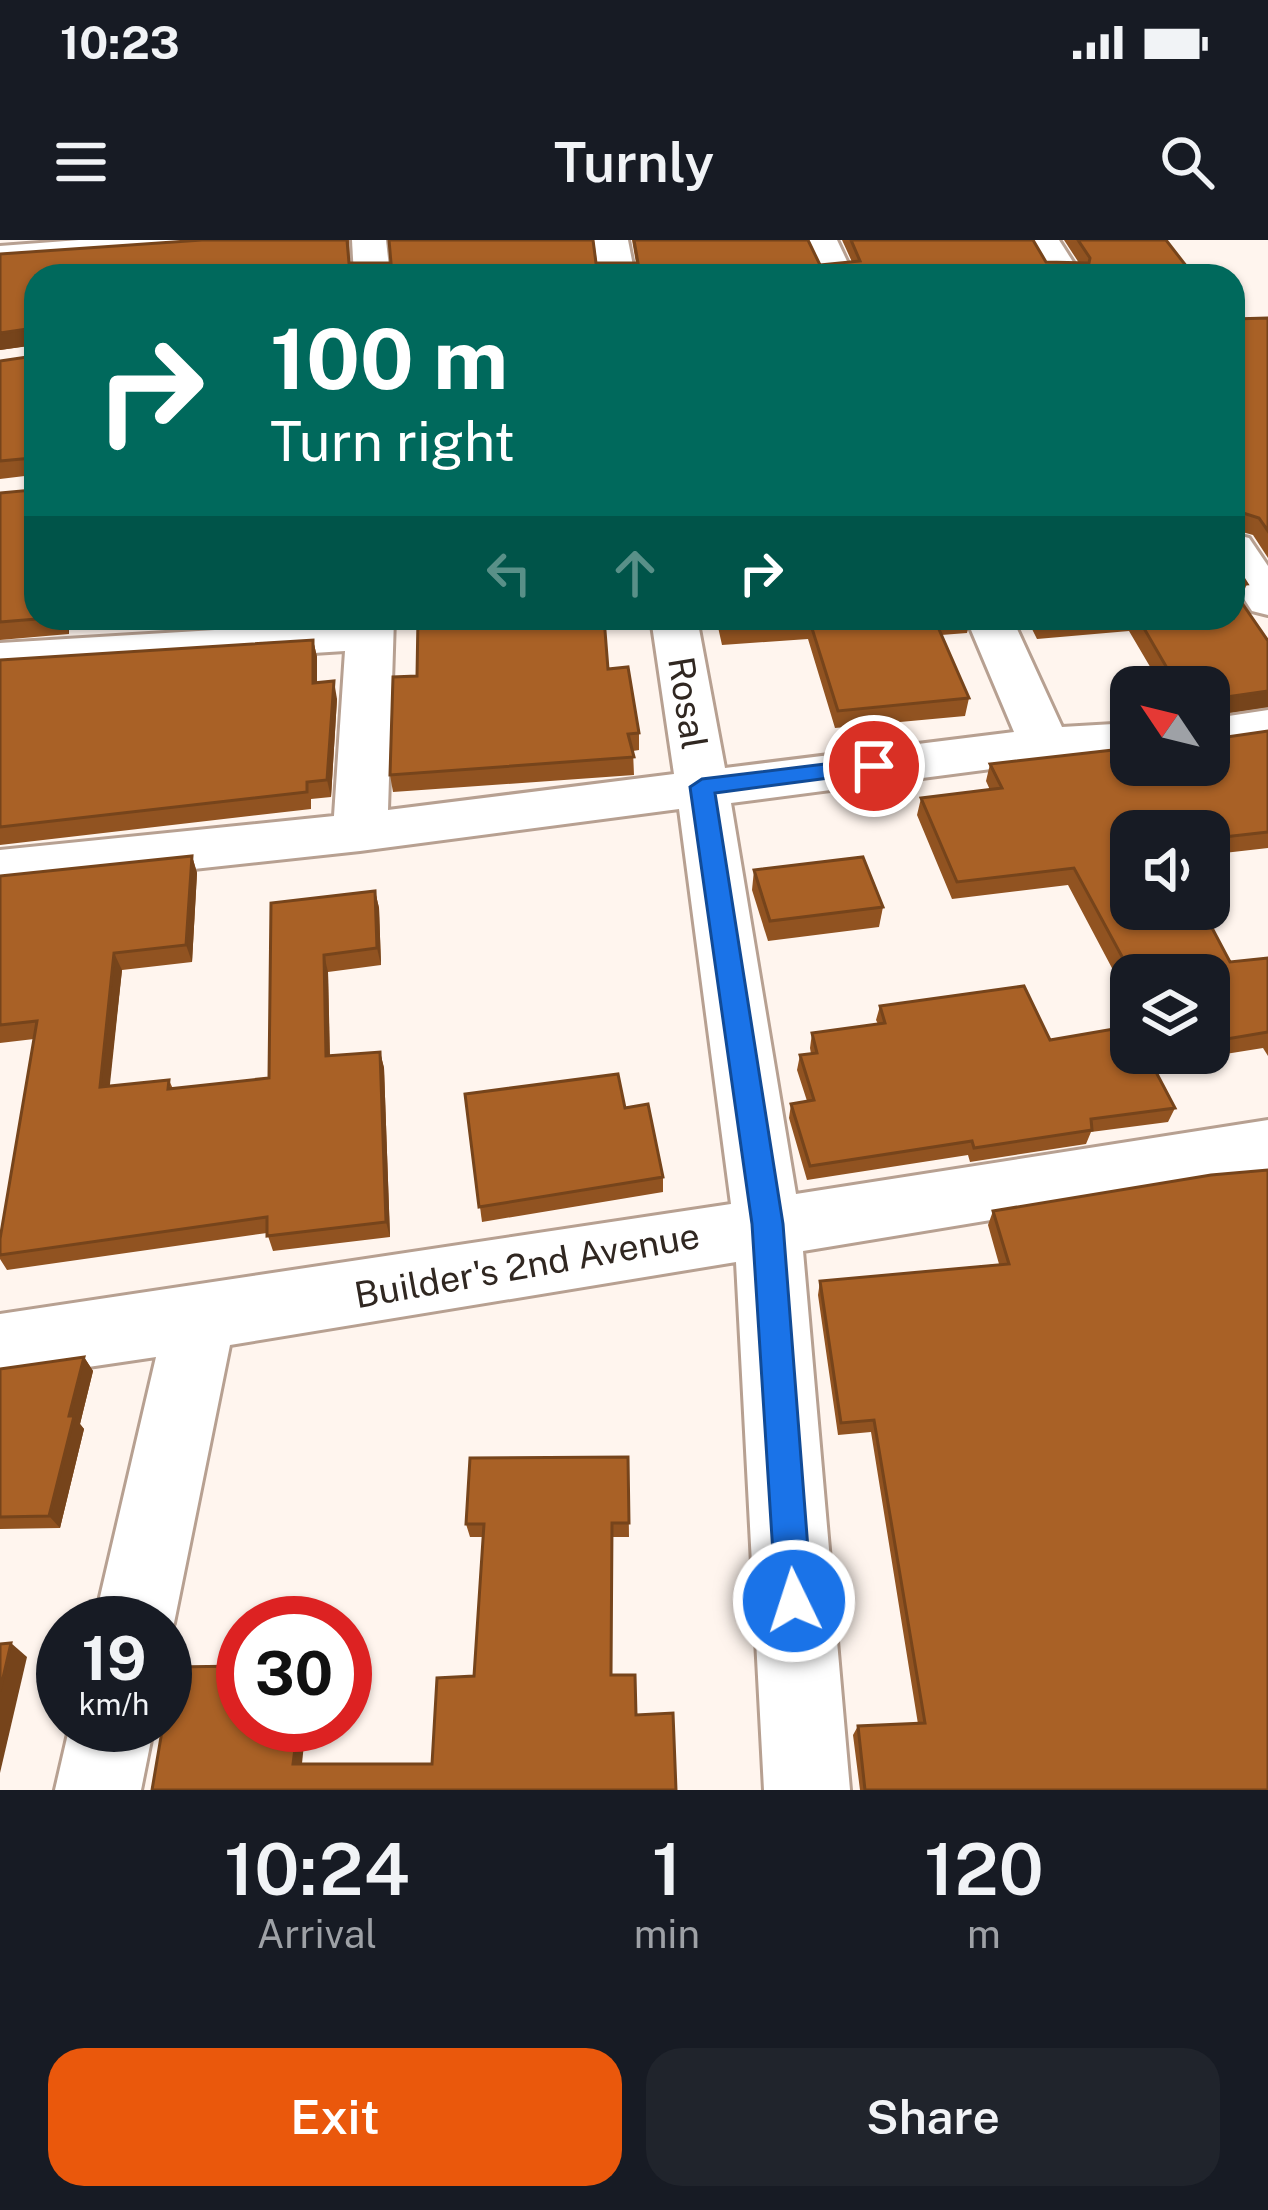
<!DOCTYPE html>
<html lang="en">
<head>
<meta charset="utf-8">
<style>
	body { margin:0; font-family:"Public Sans",sans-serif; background:#20242c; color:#f1f3f6; height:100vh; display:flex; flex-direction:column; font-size:45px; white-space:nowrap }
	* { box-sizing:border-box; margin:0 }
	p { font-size:39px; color:#9ea1a6 }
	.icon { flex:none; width:66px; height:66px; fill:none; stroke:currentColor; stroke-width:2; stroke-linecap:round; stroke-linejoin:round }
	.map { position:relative; height:1550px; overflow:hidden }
	.sheet { display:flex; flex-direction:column; background:#171b24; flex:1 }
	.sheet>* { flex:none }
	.top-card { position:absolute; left:24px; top:24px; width:1221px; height:366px; border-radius:36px; box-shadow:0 3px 9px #0004; background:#00695c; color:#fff; overflow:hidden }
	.needle { width:78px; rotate:305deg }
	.buttons { position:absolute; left:1110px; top:426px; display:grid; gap:24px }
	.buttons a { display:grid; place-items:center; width:120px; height:120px; border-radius:24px; background:#171b24; box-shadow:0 3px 9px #0004; font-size:60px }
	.speed { position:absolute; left:36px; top:1356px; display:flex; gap:24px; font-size:60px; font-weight:700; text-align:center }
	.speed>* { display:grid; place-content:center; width:156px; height:156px; border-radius:50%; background:#171b24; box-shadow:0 3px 9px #0004; line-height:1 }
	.speed small { font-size:30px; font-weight:400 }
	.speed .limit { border:18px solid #d22; background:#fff; color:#111 }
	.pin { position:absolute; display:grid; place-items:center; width:102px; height:102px; color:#fff; margin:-51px; border:6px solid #fff; border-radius:50%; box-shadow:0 3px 12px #0007 }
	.me { position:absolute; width:132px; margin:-66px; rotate:356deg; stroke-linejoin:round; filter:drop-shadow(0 0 9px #0008) }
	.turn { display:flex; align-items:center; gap:42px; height:252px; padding:0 48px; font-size:54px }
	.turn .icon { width:156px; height:156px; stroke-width:2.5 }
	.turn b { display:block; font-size:84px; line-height:102px }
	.lanes { display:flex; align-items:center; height:114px; padding:0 48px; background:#0003; justify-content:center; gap:60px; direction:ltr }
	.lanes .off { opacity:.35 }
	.eta { display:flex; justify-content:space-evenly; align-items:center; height:204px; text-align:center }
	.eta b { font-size:72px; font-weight:600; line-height:84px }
	.button { display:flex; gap:24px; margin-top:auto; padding:24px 48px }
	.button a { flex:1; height:138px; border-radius:36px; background:#ea580c; color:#fff; font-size:48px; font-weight:600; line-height:138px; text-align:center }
	.button a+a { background:#20242c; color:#f1f3f6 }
	.status { display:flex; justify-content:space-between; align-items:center; height:84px; padding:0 60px; background:#171b24; direction:ltr }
	.status svg { height:33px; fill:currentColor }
	header { display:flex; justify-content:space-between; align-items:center; height:156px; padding:0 48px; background:#171b24; font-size:54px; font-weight:600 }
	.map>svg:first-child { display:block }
</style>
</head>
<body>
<div class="status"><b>10:23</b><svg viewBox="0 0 49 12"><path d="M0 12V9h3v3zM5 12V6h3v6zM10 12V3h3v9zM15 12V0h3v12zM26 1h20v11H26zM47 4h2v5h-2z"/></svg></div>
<header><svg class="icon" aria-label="menu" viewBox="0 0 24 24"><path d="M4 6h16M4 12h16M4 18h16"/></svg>Turnly<svg class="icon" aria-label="search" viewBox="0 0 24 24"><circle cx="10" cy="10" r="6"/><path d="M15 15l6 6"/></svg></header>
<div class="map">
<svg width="1268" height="1550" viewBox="0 0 1268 1550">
	<rect width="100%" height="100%" fill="#fff5ee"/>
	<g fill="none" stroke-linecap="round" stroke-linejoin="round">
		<defs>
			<g id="minor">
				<polygon points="79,0 239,0 234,7 222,10 0,26 0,6"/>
				<polygon points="352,0 386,0 390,36 354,36"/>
				<polygon points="594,0 628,0 635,36 599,36"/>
				<polygon points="803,0 837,0 854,36 818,36"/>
				<polygon points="1025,0 1059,0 1082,36 1046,36"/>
				<polygon points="1233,294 1249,298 1268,326 1268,375 1252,371 1233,342"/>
				<polygon points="348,378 394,378 388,570 674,534 651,378 697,378 725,528 1014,492 966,378 1012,378 1062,487 1131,483 1131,517 1045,522 731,563 796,954 1268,880 1268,934 803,1011 850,1550 764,1550 736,1022 230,1105 174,1383 165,1405 165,1383 94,1383 156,1117 0,1140 0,1074 731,964 679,569 360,611 0,650 0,610 334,576 345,411 0,433 0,403 347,382"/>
				<polygon points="1268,470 1268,504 1209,513 1209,479"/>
				<polygon points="70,1485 154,1485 141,1550 55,1550"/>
			</g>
		</defs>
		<use href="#minor" stroke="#b7a091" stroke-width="6"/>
		<use href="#minor" fill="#fff" fill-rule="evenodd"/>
	</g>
	<g fill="#915321">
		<polygon points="349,0 350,23 636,23 632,0 808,0 820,25 852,22 842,0 1033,0 1046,22 1079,23 1064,0 1166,0 1194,36 36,36 36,378 69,378 69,394 0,400 0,253 33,250 33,235 0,239 0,121 34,116 34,105 0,110 0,14"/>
		<polygon points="1268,78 1268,318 1253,295 1235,290 1235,325 1247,344 1240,360 1268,467 1213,475 1213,499 1268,491 1268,608 1224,613 1227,618 1219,636 1209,637 1209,591 1131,591 1230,722 1268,718 1268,816 1263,808 1163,824 1157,813 1209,813 1209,735 1131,735 1131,764 1068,645 952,659 917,575 921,558 990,550 986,541 990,524 1209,525 1209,447 1162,447 1129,391 1037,399 1032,389 1022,390 1015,378 1233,378 1233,79"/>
		<polygon points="173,378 317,378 317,379 176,388"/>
		<polygon points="716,378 971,378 967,393 941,395 969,458 965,476 835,488 808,399 722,405"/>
		<polygon points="313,400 317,417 317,442 337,459 331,557 311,559 311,569 0,605 0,420"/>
		<polygon points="608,429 639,493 639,510 633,511 634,535 393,552 390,535 417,436"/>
		<polygon points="192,616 197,633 192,722 122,730 109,846 169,840 173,849 269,838 271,663 375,651 379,668 381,725 328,732 330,815 380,812 384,828 390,997 273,1011 267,993 7,1030 0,1019 0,999 34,799 0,803 0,636"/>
		<polygon points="754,630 883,667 879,687 768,701 752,650"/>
		<polygon points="880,766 1050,800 1175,868 1168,882 1091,892 1086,904 970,922 968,915 807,940 789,878 791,864 807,861 797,830 800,815 811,814 810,808 812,793 878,784 876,780"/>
		<polygon points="465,854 625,868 663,937 663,952 482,982"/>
		<polygon points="993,971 1268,1550 860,1550 853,1495 858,1486 918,1484 871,1192 838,1195 818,1055 820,1041 999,1024 988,985"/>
		<polygon points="84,1117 93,1131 80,1184 84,1189 60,1288 0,1289 0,1129"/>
		<polygon points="628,1217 629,1297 612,1297 611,1435 636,1475 676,1550 302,1524 432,1524 474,1436 483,1297 470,1297 466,1284"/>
	</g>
	<g fill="#76441b">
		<polygon points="34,88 36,105 0,110 0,93"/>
		<polygon points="63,378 69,378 69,394"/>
		<polygon points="313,400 317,417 317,460 313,443"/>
		<polygon points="334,441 337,459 331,557 327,540"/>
		<polygon points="1268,451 1268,467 1209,476 1212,459"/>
		<polygon points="192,616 197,633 192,722 186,705"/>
		<polygon points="375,651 379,668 381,725 377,708"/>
		<polygon points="114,713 122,730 108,863 100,847"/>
		<polygon points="324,715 328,732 330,832 326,816"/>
		<polygon points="380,812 384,828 390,997 386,982"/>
		<polygon points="84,1117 93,1131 80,1184 84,1189 60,1288 49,1276 69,1176"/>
		<polygon points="11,1403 27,1417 0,1533 0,1451"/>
		<polygon points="298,1485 306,1485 301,1533 293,1524"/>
	</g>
	<g fill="#a96126" stroke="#76441b" stroke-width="3">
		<polygon points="202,0 347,0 349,23 391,23 389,0 593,0 596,23 638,23 634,0 808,0 820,25 860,21 851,0 1033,0 1046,22 1089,23 1090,18 1078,0 1166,0 1194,36 36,36 36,378 49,378 0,382 0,253 33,250 33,218 0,221 0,121 34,116 34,88 0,93 0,14"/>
		<polygon points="1268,78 1268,291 1259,278 1240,272 1235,277 1235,325 1247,344 1233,345 1233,79"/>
		<polygon points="1233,350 1268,401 1268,451 1212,459 1213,499 1268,491 1268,592 1215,598 1227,618 1209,621 1209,591 1131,591 1131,669 1202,669 1230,722 1268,718 1268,792 1209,802 1209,735 1132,735 1074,628 957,642 921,558 1002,548 990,524 1131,508 1131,525 1209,525 1209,447 1178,447 1138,378 1233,378"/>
		<polygon points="418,378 604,378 608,429 628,427 639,493 628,494 634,517 390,535 393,437 417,436"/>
		<polygon points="721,378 934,378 969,458 838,471 810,382 723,388"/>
		<polygon points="1040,378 1083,378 1041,381"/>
		<polygon points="313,400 313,443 334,441 327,540 307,542 307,552 0,587 0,420"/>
		<polygon points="192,616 186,705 114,713 100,847 169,840 168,849 269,838 271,663 375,651 377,708 324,715 326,816 380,812 386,982 267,996 267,977 0,1015 0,999 37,781 0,785 0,636"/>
		<polygon points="863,617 883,667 770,681 754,630"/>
		<polygon points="1024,746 1050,800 1131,786 1131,813 1146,813 1175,868 1091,879 1092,890 974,908 972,901 810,926 791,864 814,860 800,815 817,813 812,793 885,783 880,766"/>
		<polygon points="618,834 625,868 648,864 663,937 479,967 465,854"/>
		<polygon points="1268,930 1268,1550 865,1550 858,1486 925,1483 874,1180 841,1183 820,1041 1009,1024 993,971 1211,935"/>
		<polygon points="84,1117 69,1176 74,1176 49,1276 0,1277 0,1129"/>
		<polygon points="628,1217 629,1283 612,1283 611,1435 635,1435 636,1475 673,1473 676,1550 152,1550 163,1485 165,1485 165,1471 172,1427 243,1426 243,1485 298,1485 293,1524 432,1524 437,1438 474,1436 484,1284 466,1284 470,1218"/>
		<polygon points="11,1403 0,1451 0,1404"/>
	</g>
	<polygon fill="#1a73e8" stroke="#114b97" stroke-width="3" points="874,518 885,526 882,531 715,553 783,984 812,1361 807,1374 794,1380 781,1374 776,1361 752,984 690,547 702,539"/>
	<g text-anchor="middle" stroke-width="12" stroke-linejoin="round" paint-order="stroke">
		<g font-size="36" fill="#302721" stroke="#fff">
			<text transform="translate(688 463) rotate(81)" y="13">Rosal</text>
			<text transform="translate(527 1025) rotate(-10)" y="13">Builder's 2nd Avenue</text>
		</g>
	</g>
</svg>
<div class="buttons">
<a><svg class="needle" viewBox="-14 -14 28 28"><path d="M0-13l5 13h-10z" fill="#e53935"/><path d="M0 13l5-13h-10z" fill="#9ea1a6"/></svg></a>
<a><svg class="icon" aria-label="sound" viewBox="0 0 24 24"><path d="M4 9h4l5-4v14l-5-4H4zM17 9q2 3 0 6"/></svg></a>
<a><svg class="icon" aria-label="layers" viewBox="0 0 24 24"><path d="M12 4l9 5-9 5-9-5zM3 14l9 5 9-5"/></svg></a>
</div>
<div class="speed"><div>19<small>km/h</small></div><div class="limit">30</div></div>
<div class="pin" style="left:874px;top:526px;background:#d93025"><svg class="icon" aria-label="arrive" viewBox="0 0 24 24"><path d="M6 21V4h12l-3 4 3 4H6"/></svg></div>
<svg class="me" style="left:794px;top:1361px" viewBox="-20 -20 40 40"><circle r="17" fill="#1a73e8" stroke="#fff" stroke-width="3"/><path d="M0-11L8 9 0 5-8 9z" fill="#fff"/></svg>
<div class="top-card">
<div class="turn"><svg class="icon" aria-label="right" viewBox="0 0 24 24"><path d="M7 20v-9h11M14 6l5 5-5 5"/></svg><div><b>100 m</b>Turn right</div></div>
<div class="lanes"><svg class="icon off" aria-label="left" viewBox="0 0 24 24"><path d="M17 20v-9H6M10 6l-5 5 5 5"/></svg><svg class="icon off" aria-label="ahead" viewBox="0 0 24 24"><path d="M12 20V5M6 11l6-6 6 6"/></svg><svg class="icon" aria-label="right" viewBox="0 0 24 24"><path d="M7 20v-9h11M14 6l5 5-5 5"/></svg></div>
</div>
</div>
<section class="sheet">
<div class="eta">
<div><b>10:24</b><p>Arrival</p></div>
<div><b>1</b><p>min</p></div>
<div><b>120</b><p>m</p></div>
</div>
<div class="button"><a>Exit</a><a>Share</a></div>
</section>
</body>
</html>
